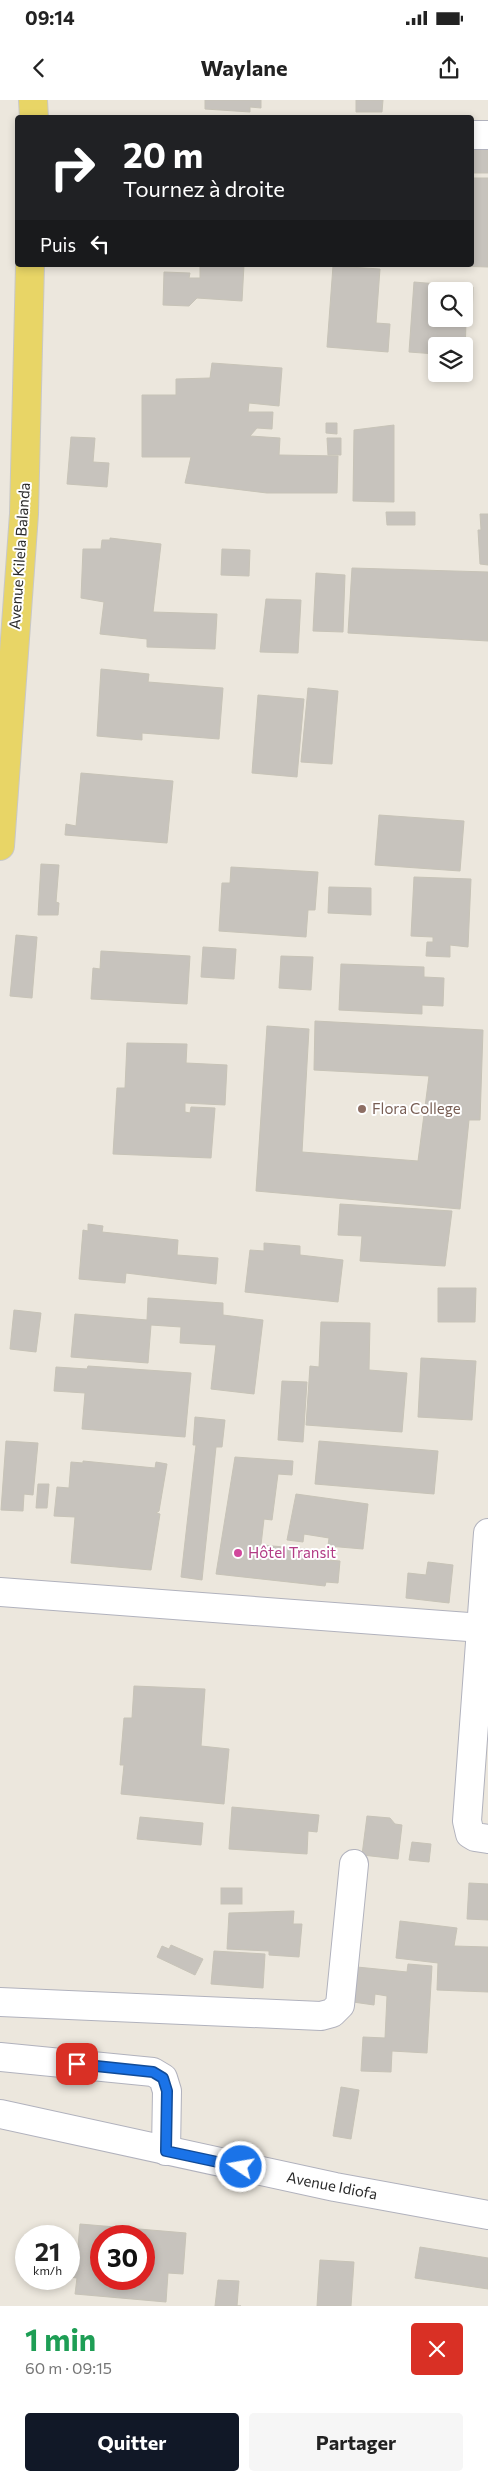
<!DOCTYPE html>
<html lang="fr">
<head>
<meta charset="utf-8">
<style>
	body { margin:0; font-family:Commissioner,sans-serif; background:#f6f6f6; color:#222; height:100vh; display:flex; flex-direction:column; font-size:19px; white-space:nowrap }
	* { box-sizing:border-box; margin:0 }
	p { font-size:16px; color:#767676 }
	.icon { flex:none; width:28px; height:28px; fill:none; stroke:currentColor; stroke-width:2; stroke-linecap:round; stroke-linejoin:round }
	.map { position:relative; height:2206px; overflow:hidden }
	.drawer { display:flex; flex-direction:column; background:#fff; flex:1 }
	.drawer>* { flex:none }
	.banner { position:absolute; left:15px; top:15px; width:459px; height:152px; border-radius:5px; box-shadow:0 2px 8px #0003; background:#202124; color:#fff; overflow:hidden }
	.buttons { position:absolute; left:428px; top:182px; display:grid; gap:10px }
	.buttons a { display:grid; place-items:center; width:45px; height:45px; border-radius:5px; background:#fff; box-shadow:0 2px 8px #0003; font-size:25px }
	.speed { position:absolute; left:15px; top:2125px; display:flex; gap:10px; font-size:25px; font-weight:700; text-align:center }
	.speed>* { display:grid; place-content:center; width:65px; height:65px; border-radius:50%; background:#fff; box-shadow:0 2px 8px #0003; line-height:1 }
	.speed small { font-size:12px; font-weight:400 }
	.speed .limit { border:8px solid #d22; background:#fff; color:#111 }
	.pin { position:absolute; display:grid; place-items:center; width:42px; height:42px; color:#fff; margin:-21px; border-radius:10px; box-shadow:0 2px 8px #0006 }
	.me { position:absolute; width:55px; margin:-28px; rotate:282deg; stroke-linejoin:round; filter:drop-shadow(0 0 4px #0008) }
	.turn { display:flex; align-items:center; gap:18px; height:105px; padding:0 25px; font-size:22px }
	.turn .icon { width:65px; height:65px; stroke-width:2.5 }
	.turn b { display:block; font-size:35px; line-height:42px }
	.then { display:flex; align-items:center; height:48px; padding:0 25px; background:#0003; gap:10px; font-size:19px }
	.round { display:grid; place-items:center; flex:none; width:52px; height:52px; border-radius:5px; background:#f6f6f6 }
	.overview { display:flex; align-items:center; justify-content:space-between; height:85px; padding:0 25px }
	h1 { font-size:30px; font-weight:700; line-height:38px; color:#1e9e55 }
	.button { display:flex; gap:10px; margin-top:auto; padding:10px 25px }
	.button a { flex:1; height:58px; border-radius:5px; background:#111827; color:#fff; font-size:20px; font-weight:700; line-height:58px; text-align:center }
	.button a+a { background:#f6f6f6; color:#222 }
	.status { display:flex; justify-content:space-between; align-items:center; height:35px; padding:0 25px; background:#fff; direction:ltr }
	.status svg { height:14px; fill:currentColor }
	header { display:flex; justify-content:space-between; align-items:center; height:65px; padding:0 25px; background:#fff; font-size:22px; font-weight:700 }
	.map>svg:first-child { display:block }
</style>
</head>
<body>
<div class="status"><b>09:14</b><svg viewBox="0 0 49 12"><path d="M0 12V9h3v3zM5 12V6h3v6zM10 12V3h3v9zM15 12V0h3v12zM26 1h20v11H26zM47 4h2v5h-2z"/></svg></div>
<header><svg class="icon" aria-label="back" viewBox="0 0 24 24"><path d="M15 5l-7 7 7 7"/></svg>Waylane<svg class="icon" aria-label="share" viewBox="0 0 24 24"><path d="M12 15V3M7 8l5-5 5 5M5 13v7h14v-7"/></svg></header>
<div class="map">
<svg width="488" height="2206" viewBox="0 0 488 2206">
	<rect width="100%" height="100%" fill="#ece7dd"/>
	<g fill="#c7c3bd" stroke="#c7c3b7" fill-rule="evenodd">
		<polygon points="205,0 261,0 261,8 250,7 250,12 205,9"/>
		<polygon points="356,0 383,0 382,12 356,12"/>
		<polygon points="471,36 488,40 488,73 471,73"/>
		<polygon points="471,78 488,78 488,167 425,165 471,165"/>
		<polygon points="200,165 244,165 242,201 197,198 189,206 163,205 164,172 190,173 189,178 200,178"/>
		<polygon points="333,166 380,169 376,223 390,224 388,252 327,247"/>
		<path d="M414 182 473 187 472 222 466 221 465 256 464 246H436V254L409 252ZM436 191H464V219H436Z"/>
		<polygon points="212,263 282,268 279,306 249,303 248,312 273,312 272,329 257,328 250,336 280,338 279,355 338,356 337,393 267,393 185,383 191,357 142,357 142,295 176,295 176,279 210,278"/>
		<polygon points="326,323 337,323 337,334 326,333"/>
		<polygon points="394,325 394,402 353,401 354,330"/>
		<polygon points="71,337 95,338 93,362 109,363 107,387 67,384"/>
		<polygon points="327,338 341,338 341,355 328,355"/>
		<polygon points="386,412 415,412 415,425 387,425"/>
		<polygon points="480,414 488,414 488,465 480,464 478,430 481,430"/>
		<polygon points="110,438 161,444 153,512 217,514 215,549 147,547 147,539 100,534 104,502 81,498 83,449 101,449 102,440 110,440"/>
		<polygon points="222,449 250,450 249,476 221,475"/>
		<polygon points="352,468 488,472 488,541 348,533"/>
		<polygon points="316,473 345,475 343,532 313,531"/>
		<polygon points="266,499 301,500 298,553 260,552"/>
		<polygon points="101,569 149,574 148,582 223,588 219,639 142,633 142,640 97,636"/>
		<polygon points="308,588 338,591 332,664 301,662"/>
		<polygon points="258,595 304,599 297,677 252,673"/>
		<polygon points="81,673 173,681 167,743 65,735 66,724 76,726"/>
		<polygon points="379,715 464,721 460,771 375,765"/>
		<polygon points="41,764 59,765 56,802 59,803 58,815 38,815"/>
		<polygon points="231,767 318,772 315,810 308,810 306,837 219,831 222,783 230,783"/>
		<polygon points="414,777 471,779 468,847 450,845 450,857 426,856 427,842 433,842 433,837 411,836"/>
		<polygon points="329,787 371,788 371,815 328,813"/>
		<polygon points="16,835 37,837 32,898 10,896"/>
		<polygon points="203,847 236,849 234,879 201,877"/>
		<polygon points="101,851 190,856 187,904 91,899 93,868 100,869"/>
		<polygon points="281,856 313,857 311,890 279,888"/>
		<polygon points="341,864 424,867 424,877 444,878 443,906 422,905 422,914 339,910"/>
		<polygon points="315,921 483,930 480,1020 469,1020 460,1109 256,1091 267,926 309,929 302,1052 418,1061 429,976 314,970"/>
		<polygon points="127,943 187,944 186,963 227,965 225,1005 185,1003 185,1012 190,1013 191,1007 215,1008 211,1058 113,1054 117,988 125,988"/>
		<polygon points="340,1104 452,1111 445,1166 360,1161 362,1136 338,1135"/>
		<polygon points="88,1124 103,1126 102,1132 178,1140 177,1155 218,1158 216,1184 126,1173 125,1183 79,1179 83,1130 88,1131"/>
		<polygon points="264,1143 300,1146 300,1155 343,1160 338,1202 245,1192 250,1150 264,1151"/>
		<polygon points="438,1188 476,1188 475,1222 438,1222"/>
		<polygon points="148,1198 223,1203 223,1215 263,1220 254,1294 211,1289 216,1245 180,1243 181,1227 151,1225 148,1263 71,1257 75,1214 147,1220"/>
		<polygon points="14,1210 41,1213 36,1252 10,1249"/>
		<polygon points="321,1222 370,1223 369,1270 407,1273 402,1332 306,1325 310,1266 319,1267"/>
		<polygon points="421,1258 476,1261 472,1320 418,1317"/>
		<polygon points="88,1266 191,1273 185,1337 82,1329 85,1293 54,1291 56,1267 87,1269"/>
		<polygon points="282,1281 307,1282 303,1342 278,1340"/>
		<polygon points="195,1317 225,1320 222,1347 216,1347 202,1480 181,1477 196,1345 193,1345"/>
		<polygon points="6,1341 38,1343 33,1395 24,1394 23,1411 1,1410"/>
		<polygon points="319,1341 438,1351 434,1394 315,1384"/>
		<polygon points="235,1357 293,1361 292,1375 278,1374 272,1420 264,1419 261,1445 308,1449 307,1452 327,1454 327,1460 340,1461 338,1483 326,1482 325,1486 216,1474"/>
		<polygon points="83,1361 155,1368 156,1362 167,1364 159,1411 156,1413 160,1414 151,1470 71,1463 75,1417 54,1416 57,1387 69,1388 71,1362 83,1363"/>
		<polygon points="38,1384 49,1384 47,1408 36,1408"/>
		<polygon points="296,1394 368,1404 363,1449 328,1446 329,1438 304,1434 303,1442 287,1440"/>
		<polygon points="428,1462 453,1465 449,1503 406,1498 408,1473 426,1475"/>
		<polygon points="134,1586 205,1589 201,1646 229,1649 224,1704 121,1694 124,1665 120,1665 124,1618 132,1618"/>
		<polygon points="232,1707 319,1715 317,1732 308,1731 307,1754 229,1749"/>
		<polygon points="367,1716 390,1718 395,1724 402,1725 398,1759 362,1755"/>
		<polygon points="140,1717 203,1723 201,1745 137,1739"/>
		<polygon points="412,1742 431,1744 429,1762 409,1760"/>
		<polygon points="469,1783 488,1784 488,1820 467,1819"/>
		<rect x="221" y="1788" width="21" height="16"/>
		<polygon points="294,1811 293,1824 302,1824 299,1857 269,1855 269,1851 227,1849 229,1813"/>
		<polygon points="400,1821 457,1828 454,1846 488,1847 488,1892 437,1890 438,1863 396,1858"/>
		<polygon points="171,1845 203,1859 195,1875 157,1857 162,1846 169,1849"/>
		<polygon points="214,1851 265,1854 263,1888 211,1884"/>
		<polygon points="408,1864 432,1866 427,1953 392,1951 391,1972 361,1971 363,1937 385,1938 387,1896 375,1894 374,1905 353,1902 357,1867 407,1872"/>
		<polygon points="341,1987 359,1990 351,2039 333,2036"/>
		<path d="M80 2124 186 2133 183 2174 168 2173 166 2202 75 2194 77 2178 69 2177V2157H77ZM101 2136H144V2179H101Z"/>
		<polygon points="420,2147 488,2158 488,2189 415,2178"/>
		<polygon points="320,2160 354,2162 351,2206 317,2206"/>
		<polygon points="218,2180 239,2181 237,2206 241,2206 215,2206"/>
	</g>
	<g fill="none" stroke-linecap="round" stroke-linejoin="round">
		<defs>
			<g id="minor">
				<polyline points="471,35 488,35"/>
				<polyline points="488,1433 467,1721 470,1734 475,1737 488,1739"/>
				<polyline points="0,1492 482,1528"/>
				<polyline points="0,1902 321,1916 332,1913 340,1905 354,1764"/>
				<polyline points="0,1957 153,1972 163,1978 167,1991 166,2051"/>
				<polyline points="0,2014 335,2087 488,2115"/>
			</g>
			<g id="major">
				<polyline points="33,0 34,18"/>
				<polyline points="0,746 24,414 30,165"/>
			</g>
		</defs>
		<use href="#minor" stroke="#b1b2bd" stroke-width="30"/>
		<use href="#major" stroke="#c8c8c8" stroke-width="30"/>
		<use href="#minor" stroke="#fff" stroke-width="28"/>
		<use href="#major" stroke="#e8d566" stroke-width="28"/>
	</g>
	<g fill="none" stroke-linecap="round" stroke-linejoin="round">
		<defs>
			<polyline id="route" points="77,1964 153,1972 163,1978 167,1991 166,2051 241,2067"/>
		</defs>
		<use href="#route" stroke="#114b97" stroke-width="12"/>
		<use href="#route" stroke="#1a73e8" stroke-width="9"/>
	</g>
	<circle fill="#8d6e63" stroke="#fff" stroke-width="2" cx="362" cy="1009" r="5"/>
	<circle fill="#d1479c" stroke="#fff" stroke-width="2" cx="238" cy="1453" r="5"/>
	<g text-anchor="middle" stroke-width="4" stroke-linejoin="round" paint-order="stroke">
		<g font-size="15" fill="#2a2a2a" stroke="#fff">
			<text transform="translate(20 456) rotate(-86)" y="5">Avenue Kilela Balanda</text>
			<text transform="translate(332 2086) rotate(11)" y="5">Avenue Idiofa</text>
		</g>
		<g font-size="15" fill="#785e54" stroke="#fff" text-anchor="start">
			<text x="372" y="1014">Flora College</text>
		</g>
		<g font-size="15" fill="#b23c85" stroke="#fff" text-anchor="start">
			<text x="248" y="1458">Hôtel Transit</text>
		</g>
	</g>
</svg>
<div class="buttons">
<a><svg class="icon" aria-label="search" viewBox="0 0 24 24"><circle cx="10" cy="10" r="6"/><path d="M15 15l6 6"/></svg></a>
<a><svg class="icon" aria-label="layers" viewBox="0 0 24 24"><path d="M12 4l9 5-9 5-9-5zM3 14l9 5 9-5"/></svg></a>
</div>
<div class="speed"><div>21<small>km/h</small></div><div class="limit">30</div></div>
<div class="pin" style="left:77px;top:1964px;background:#d93025"><svg class="icon" aria-label="arrive" viewBox="0 0 24 24"><path d="M6 21V4h12l-3 4 3 4H6"/></svg></div>
<svg class="me" style="left:241px;top:2067px" viewBox="-20 -20 40 40"><circle r="17" fill="#1a73e8" stroke="#fff" stroke-width="3"/><path d="M0-11L8 9 0 5-8 9z" fill="#fff"/></svg>
<div class="banner">
<div class="turn"><svg class="icon" aria-label="right" viewBox="0 0 24 24"><path d="M7 20v-9h11M14 6l5 5-5 5"/></svg><div><b>20 m</b>Tournez à droite</div></div>
<div class="then">Puis<svg class="icon" aria-label="left" viewBox="0 0 24 24"><path d="M17 20v-9H6M10 6l-5 5 5 5"/></svg></div>
</div>
</div>
<section class="drawer">
<div class="overview"><div><h1>1 min</h1><p>60 m · 09:15</p></div><a class="round" style="background:#d93025;color:#fff"><svg class="icon" aria-label="close" viewBox="0 0 24 24"><path d="M6 6l12 12M18 6L6 18"/></svg></a></div>
<div class="button"><a>Quitter</a><a>Partager</a></div>
</section>
</body>
</html>
